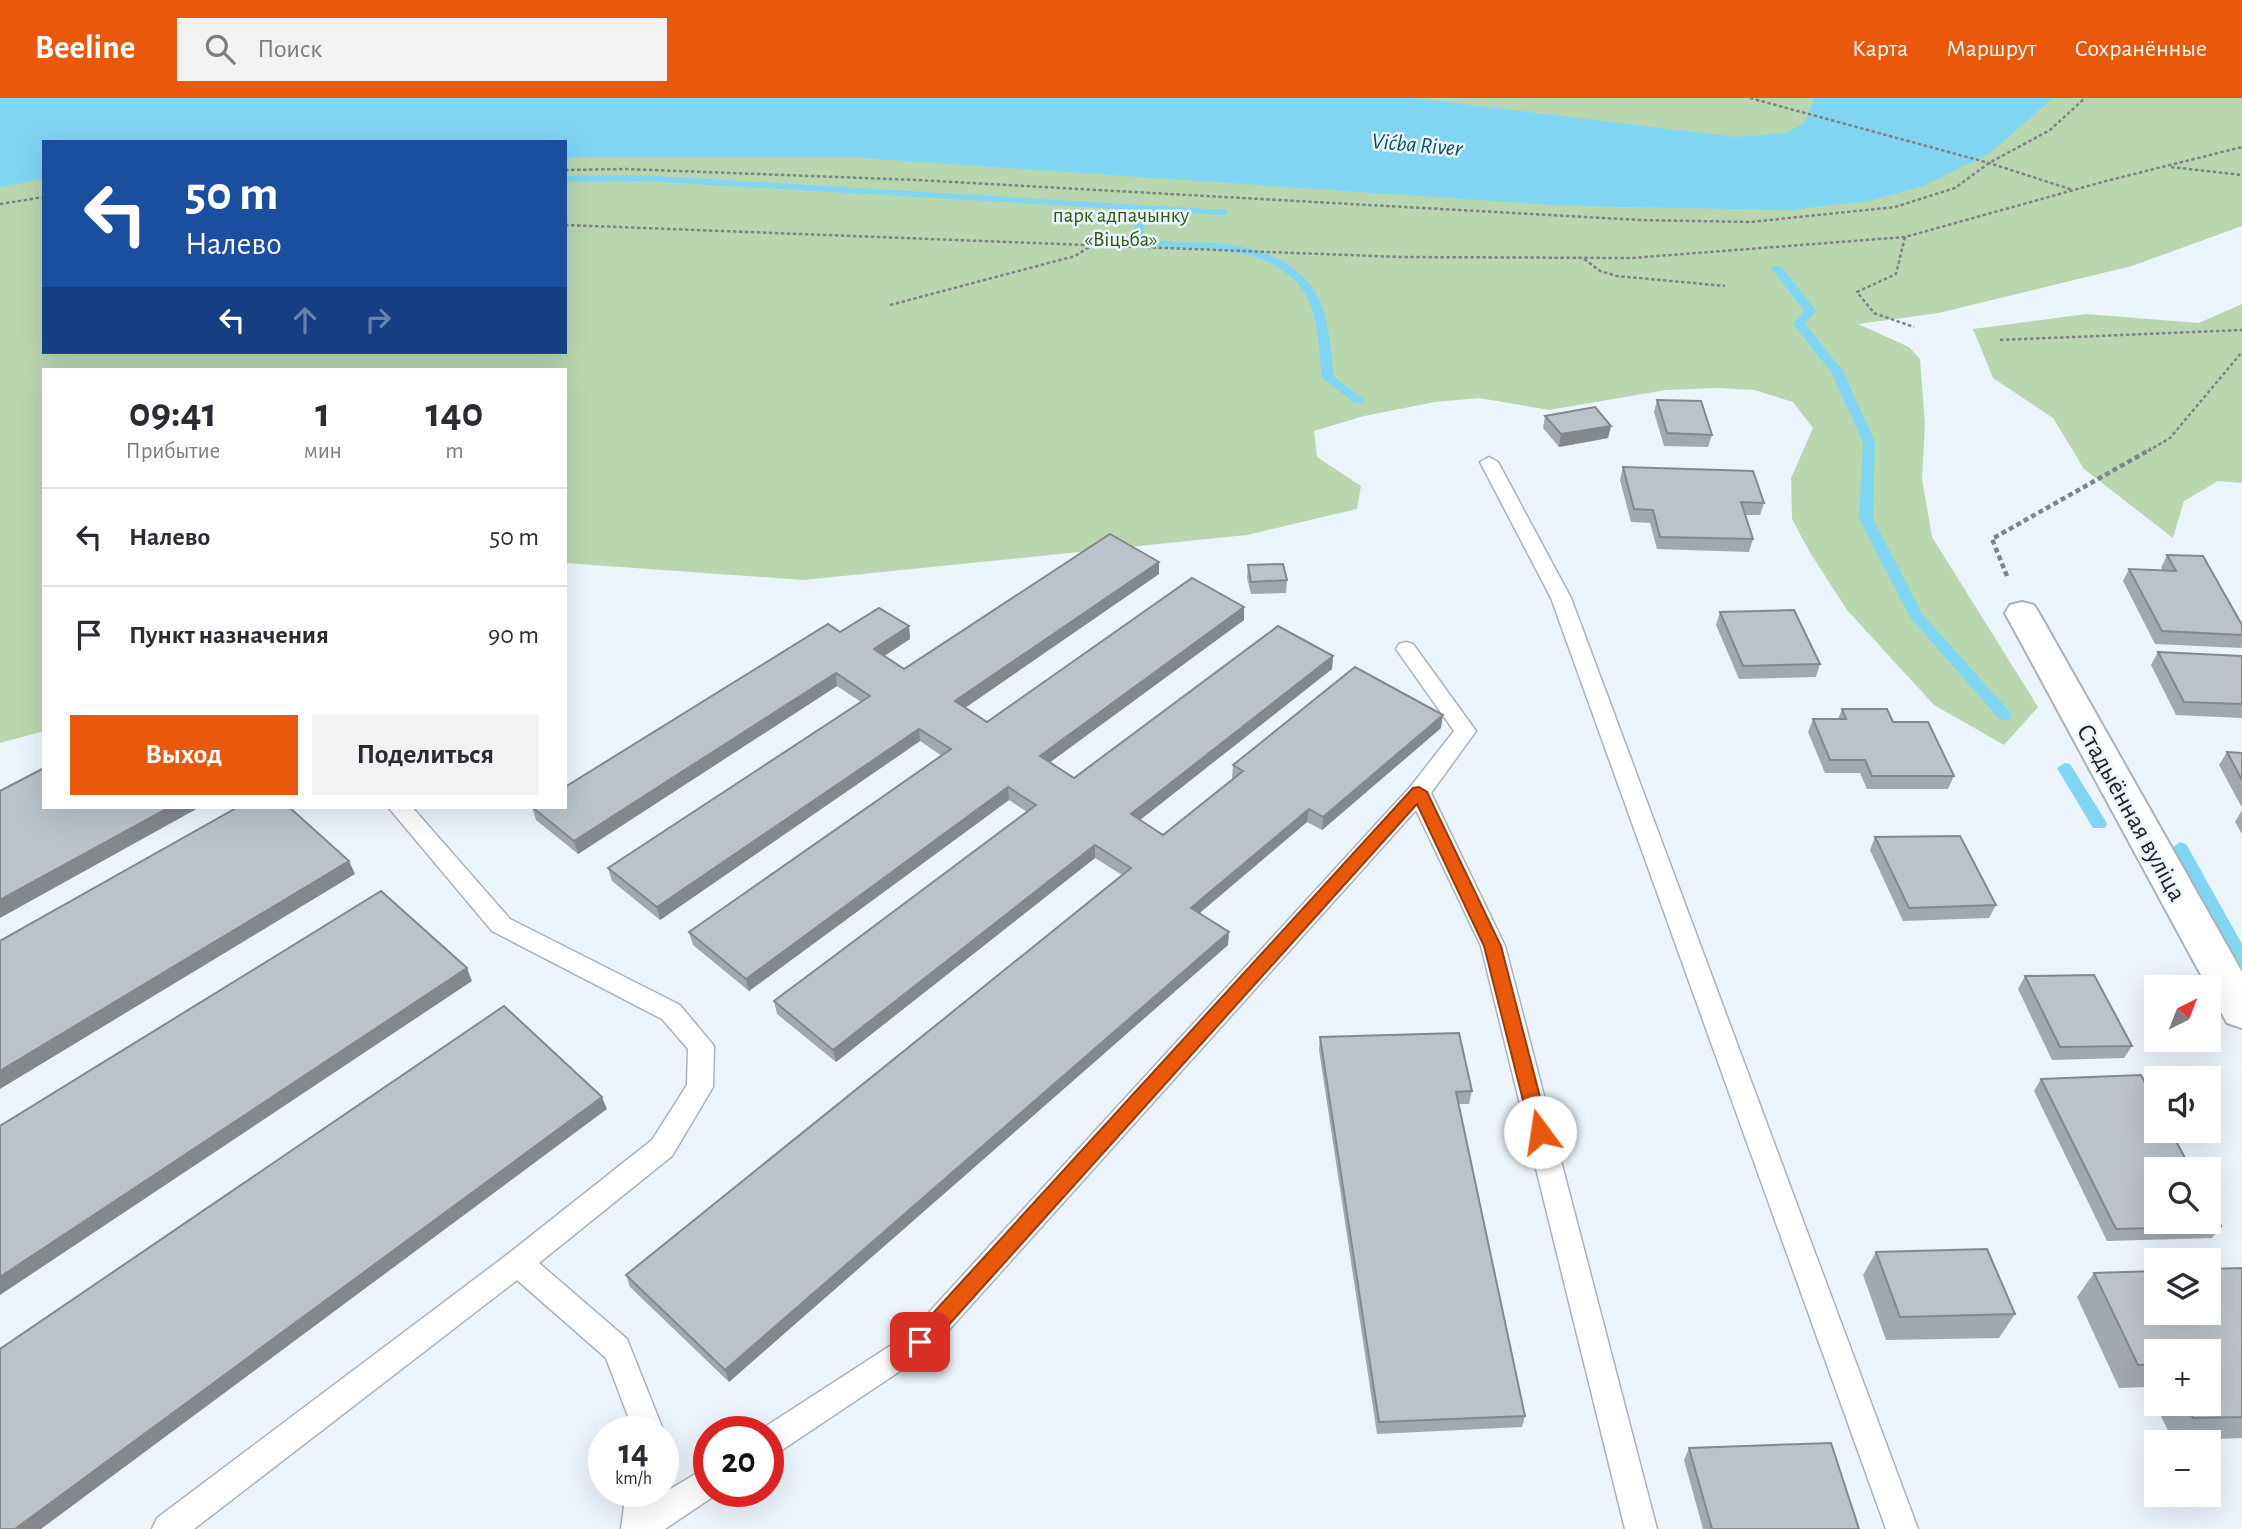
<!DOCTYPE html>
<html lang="ru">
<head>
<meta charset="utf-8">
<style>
	body { margin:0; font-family:"Alegreya Sans",sans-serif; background:#f2f2f3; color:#2b2b33; height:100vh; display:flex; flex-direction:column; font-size:26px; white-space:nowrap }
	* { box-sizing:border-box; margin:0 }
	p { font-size:23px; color:#7c7c81 }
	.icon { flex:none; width:38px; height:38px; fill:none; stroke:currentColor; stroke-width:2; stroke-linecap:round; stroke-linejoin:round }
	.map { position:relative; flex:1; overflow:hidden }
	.panel { position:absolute; left:42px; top:270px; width:525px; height:441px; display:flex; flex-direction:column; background:#fff; border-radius:0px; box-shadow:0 7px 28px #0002 }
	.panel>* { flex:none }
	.top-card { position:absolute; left:42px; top:42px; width:525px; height:214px; border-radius:0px; box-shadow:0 7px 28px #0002; background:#1a4fa0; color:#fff; overflow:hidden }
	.needle { width:46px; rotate:42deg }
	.fabs { position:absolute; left:2144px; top:877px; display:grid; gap:14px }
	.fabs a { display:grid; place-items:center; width:77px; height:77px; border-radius:0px; background:#fff; box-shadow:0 7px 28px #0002; font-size:35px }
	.speed { position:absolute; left:588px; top:1318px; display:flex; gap:14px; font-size:35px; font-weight:700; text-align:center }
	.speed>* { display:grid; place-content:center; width:91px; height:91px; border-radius:50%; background:#fff; box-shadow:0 7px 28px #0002; line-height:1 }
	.speed small { font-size:18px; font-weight:400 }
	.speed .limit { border:10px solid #d22; background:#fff; color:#111 }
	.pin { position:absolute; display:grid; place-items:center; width:60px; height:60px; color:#fff; margin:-30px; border-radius:14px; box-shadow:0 4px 10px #0006 }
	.me { position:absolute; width:77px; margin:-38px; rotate:346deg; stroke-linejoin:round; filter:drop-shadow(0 0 5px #0008) }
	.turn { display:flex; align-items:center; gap:24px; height:147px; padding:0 28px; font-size:32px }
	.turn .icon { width:91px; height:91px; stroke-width:2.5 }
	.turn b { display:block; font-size:49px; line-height:60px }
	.lanes { display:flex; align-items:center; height:66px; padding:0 28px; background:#0003; justify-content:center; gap:35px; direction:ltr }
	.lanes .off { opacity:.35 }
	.eta { display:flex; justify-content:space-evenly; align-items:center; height:119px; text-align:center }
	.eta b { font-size:42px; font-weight:700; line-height:49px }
	.action { display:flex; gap:14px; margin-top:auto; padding:14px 28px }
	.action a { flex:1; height:80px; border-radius:0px; background:#ea580c; color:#fff; font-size:28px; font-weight:700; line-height:80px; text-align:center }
	.action a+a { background:#f2f2f3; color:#2b2b33 }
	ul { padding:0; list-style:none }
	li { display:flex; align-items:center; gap:21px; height:98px; padding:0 28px; border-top:2px solid #e1e1e2 }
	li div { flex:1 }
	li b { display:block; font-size:26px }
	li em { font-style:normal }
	header { display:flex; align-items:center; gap:42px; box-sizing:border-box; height:98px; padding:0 35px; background:#ea580c; color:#fff }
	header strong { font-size:33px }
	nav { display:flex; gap:38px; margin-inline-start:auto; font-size:24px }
	.search { width:490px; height:63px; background:#f2f2f3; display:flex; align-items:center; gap:18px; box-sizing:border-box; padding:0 24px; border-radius:0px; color:#7c7c81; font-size:26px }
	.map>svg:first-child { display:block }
</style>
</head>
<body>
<header>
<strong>Beeline</strong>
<div class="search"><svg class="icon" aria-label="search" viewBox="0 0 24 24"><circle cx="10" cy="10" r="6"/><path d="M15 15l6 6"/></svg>Поиск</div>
<nav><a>Карта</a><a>Маршрут</a><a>Сохранённые</a></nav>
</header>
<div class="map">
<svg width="2242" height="1431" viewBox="0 0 2242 1431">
	<rect width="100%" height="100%" fill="#ecf4fb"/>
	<g fill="#b9d7af" fill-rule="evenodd">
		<path d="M0 0H2242V128L2132 168 1939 215 1858 226 1909 249 1920 261 1925 325 1922 381 1932 439 2038 609 2004 647 1934 607 1847 512 1809 453 1792 421 1791 380 1813 330 1793 304 1754 292 1717 290 1666 292 1549 312 1479 300 1435 304 1364 318 1314 333 1317 359 1361 388 1357 411 1247 437 803 482 565 465V271H44V633L0 645ZM44 44H565V254H44Z"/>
		<polygon points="2242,206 2242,385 2218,383 2184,403 2173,440 2084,371 2053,320 1993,280 1973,231 2086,216 2199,225"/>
	</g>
	<polygon fill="#80d5f2" points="0,0 1413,0 1736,39 1785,35 1805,25 1814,0 2053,0 1990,55 1921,89 1868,103 1791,112 1566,108 860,60 565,60 565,44 44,44 44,81 0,89"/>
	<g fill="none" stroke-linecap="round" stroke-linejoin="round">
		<g fill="#80d5f2" fill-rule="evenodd">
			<path d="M641 77 1227 112V116L1223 117 1147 113 1143 138C1165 146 1189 144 1212 145 1259 148 1309 164 1324 214 1330 235 1331 257 1334 279L1365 302 1363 305H1355L1322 280C1319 257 1319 233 1312 211 1297 166 1250 153 1207 151 1182 150 1158 151 1133 142L1136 112 641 83 565 84V78Z"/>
			<polygon points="1773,168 1781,168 1816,213 1805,226 1843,273 1875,344 1873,421 1923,517 2010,614 2012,618 2010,622 2000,622 1910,519 1859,421 1863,344 1831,274 1793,226 1804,213 1771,170"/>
			<polygon points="2065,665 2070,666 2105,722 2107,726 2105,730 2093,730 2057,670"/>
			<polygon points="2180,744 2186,746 2242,846 2242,868 2236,866 2172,750"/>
		</g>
		<defs>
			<g id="service">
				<polygon points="1489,359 1498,364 1571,500 1918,1431 1886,1431 1551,500 1480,364"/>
				<polygon points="1406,544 1413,546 1476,633 1431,695 1505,848 1657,1431 1625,1431 1481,848 1416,712 930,1253 779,1354 768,1359 768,1334 757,1334 910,1235 1411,688 1454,633 1396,551 1399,546"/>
				<polygon points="388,709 412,709 510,821 680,907 714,948 713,989 672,1058 539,1165 627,1241 664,1334 663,1336 663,1334 634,1334 606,1260 517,1182 194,1431 152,1431 157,1420 508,1156 652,1042 687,987 688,951 662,921 492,833"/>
				<polygon points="709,1368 709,1393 720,1394 665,1431 621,1431 626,1393 658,1393 657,1399"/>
			</g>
			<polygon id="minor" points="2022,504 2034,507 2039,515 2242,874 2242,930 2227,925 2005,515 2010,507"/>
		</defs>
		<use href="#service" stroke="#aab2b9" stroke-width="3"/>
		<use href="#minor" stroke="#aab2b9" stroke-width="4"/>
		<g stroke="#7e8388" stroke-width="2.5" stroke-dasharray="3.5 2.5" stroke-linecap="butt">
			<polyline points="1750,0 1989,65 2073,92"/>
			<polyline points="2171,69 2242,77"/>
			<polyline points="565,72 626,71 917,82 1640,122 1751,124 1895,109 1955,90 1989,65 2050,32 2085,0"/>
			<polyline points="0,106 44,99"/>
			<polyline points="565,127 1400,159 1631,160 1905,139 2106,83 2242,49"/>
			<polyline points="1905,139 1896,176 1857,194 1874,215 1914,229"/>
			<polyline points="1584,161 1600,173 1617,178 1725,188"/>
			<polyline points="890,207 1075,158 1091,148"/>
			<polyline points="2000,242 2242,232"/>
			<polyline points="2148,353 2170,340 2242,254"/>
		</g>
		<polyline stroke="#7e8388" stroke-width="4.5" stroke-dasharray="5 3.5" stroke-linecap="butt" points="2007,478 1992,441 2151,351"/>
		<use href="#service" fill="#fff" fill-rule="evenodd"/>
		<use href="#minor" fill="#fff" fill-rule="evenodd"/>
	</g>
	<g fill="#a1a8ae" fill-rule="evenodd">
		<polygon points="1657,302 1712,337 1708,349 1664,348 1654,314"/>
		<polygon points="1545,318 1608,340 1559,349 1543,330"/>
		<polygon points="1623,369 1764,405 1760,417 1745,417 1753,441 1749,454 1657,451 1650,425 1631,424 1620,382"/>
		<polygon points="2167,457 2242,527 2242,548 2241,550 2155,546 2123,483 2129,471 2162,472 2161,470"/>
		<polygon points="1248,467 1287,482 1286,495 1251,496 1247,480"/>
		<polygon points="1159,476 965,610 987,624 1244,509 1244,522 1050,664 1074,680 1333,558 1332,571 1140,722 1163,737 1233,681 1232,680 1233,667 1441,630 1322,732 1307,724 1200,815 1228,847 729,1284 630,1189 626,1177 1122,777 1095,760 836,964 777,916 774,903 1027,714 1009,702 749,893 693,847 689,834 942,658 920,643 660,822 612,783 608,770 861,604 837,588 578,756 536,722 532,709 840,534 909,528 910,541 884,558 904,571"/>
		<polygon points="1720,514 1820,566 1816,579 1739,581 1716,527"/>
		<polygon points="2158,554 2242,558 2242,620 2176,617 2151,567"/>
		<polygon points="1842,611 1893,624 1954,678 1948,691 1867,691 1860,675 1825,675 1808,634 1813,621 1838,621"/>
		<polygon points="2227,654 2242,655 2242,708 2241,708 2219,667"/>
		<polygon points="2242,712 2242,736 2235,724"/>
		<polygon points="1875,739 1996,807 1989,820 1903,823 1870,752"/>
		<polygon points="2025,878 2132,948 2124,960 2052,962 2018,891"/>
		<polygon points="1320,939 1472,993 1469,1006 1458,1006 1525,1318 1522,1329 1377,1336 1319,952"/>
		<polygon points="2041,981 2221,1128 2212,1140 2107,1143 2034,993"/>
		<polygon points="1876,1154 2015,1216 1999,1240 1886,1242 1863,1177"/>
		<path d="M2242 1170V1340L2173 1343 2147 1289 2119 1290 2077 1199 2094 1175ZM2156 1253 2208 1306H2156Z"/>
		<polygon points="1689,1350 1859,1431 1703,1431 1684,1362"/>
	</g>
	<g fill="#83888d">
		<polygon points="1611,328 1608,340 1559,349 1561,336"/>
		<polygon points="1159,464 1159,476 956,616 955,603"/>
		<polygon points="1244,509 1244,522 1041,671 1040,658"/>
		<polygon points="909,528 910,541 875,564 874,551"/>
		<polygon points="1333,558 1332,571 1131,729 1131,716"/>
		<polygon points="836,575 837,588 578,756 574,743"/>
		<polygon points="1443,617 1441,630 1322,732 1323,719"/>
		<polygon points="919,631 920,643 660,822 657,809"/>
		<polygon points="1008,689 1009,702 749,893 746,881"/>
		<polygon points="170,709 200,709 0,820 0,802"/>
		<polygon points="1309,711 1307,724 1191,822 1191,810"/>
		<polygon points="1095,747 1095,760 836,964 833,952"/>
		<polygon points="349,763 355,776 0,991 0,973"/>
		<polygon points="1229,834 1228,847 729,1284 725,1272"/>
		<polygon points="467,870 472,883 0,1197 0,1179"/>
		<polygon points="602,999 607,1011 41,1431 15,1431"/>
	</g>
	<g fill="#bbc3ca" stroke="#83888d" stroke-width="2">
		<polygon points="1657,302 1701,303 1712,337 1667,335"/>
		<polygon points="1595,309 1611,328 1561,336 1545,318"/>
		<polygon points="1623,369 1753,373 1764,405 1741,404 1753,441 1660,439 1653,412 1634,411"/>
		<polygon points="1110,436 1159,464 955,603 987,624 1192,480 1244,509 1040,658 1074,680 1278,528 1333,558 1131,716 1163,737 1243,673 1233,667 1355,569 1443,617 1323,719 1309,711 1191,810 1229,834 725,1272 626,1177 1131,770 1095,747 833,952 774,903 1036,707 1008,689 746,881 689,834 951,651 919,631 657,809 608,770 870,598 836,575 574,743 532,709 565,709 565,689 828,526 840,534 879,510 909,528 874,551 904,571"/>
		<polygon points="2167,457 2203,458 2242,527 2242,537 2162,533 2129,471 2176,473"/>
		<polygon points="1283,466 1287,482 1251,484 1248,467"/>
		<polygon points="1794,512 1820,566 1743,568 1720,514"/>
		<polygon points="2158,554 2242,558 2242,606 2184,604"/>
		<polygon points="1842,611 1887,611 1893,624 1928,624 1954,678 1872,678 1865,662 1830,662 1813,621 1846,621"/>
		<polygon points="2227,654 2242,655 2242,682"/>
		<polygon points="44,670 44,709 170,709 0,802 0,693"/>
		<polygon points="238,709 289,709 349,763 0,973 0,843"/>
		<polygon points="1960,738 1996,807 1909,810 1875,739"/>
		<polygon points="381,793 467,870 0,1179 0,1028"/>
		<polygon points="2094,877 2132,948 2060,949 2025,878"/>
		<polygon points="504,908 602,999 15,1431 0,1431 0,1251"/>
		<polygon points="1459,935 1472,993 1456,994 1525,1318 1379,1324 1320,939"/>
		<polygon points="2141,977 2156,1006 2156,1032 2170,1032 2191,1071 2156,1071 2156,1124 2208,1124 2208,1103 2221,1128 2116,1131 2041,981"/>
		<polygon points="1987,1151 2015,1216 1900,1219 1876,1154"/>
		<polygon points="2242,1170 2242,1319 2193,1320 2186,1306 2208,1306 2208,1253 2156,1253 2156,1266 2138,1267 2094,1175 2156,1173 2156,1214 2208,1214 2208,1171"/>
		<polygon points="1831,1345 1859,1431 1712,1431 1689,1350"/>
	</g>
	<polygon fill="#ea580c" stroke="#983908" stroke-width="2" points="1419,689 1427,694 1501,848 1549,1034 1547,1039 1540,1041 1533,1039 1531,1034 1484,848 1417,706 927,1251 920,1253 913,1251 910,1244 913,1237 1413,690"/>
	<g text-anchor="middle" stroke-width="5" stroke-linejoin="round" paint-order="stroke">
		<g font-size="21" fill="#285d0e" stroke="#ecf4fb">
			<text x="1121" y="124">парк адпачынку<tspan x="1121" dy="24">«Віцьба»</tspan></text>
		</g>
		<g font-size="23" font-style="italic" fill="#014f63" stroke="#ecf4fb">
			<text transform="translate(1417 46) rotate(5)" y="8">Vićba River</text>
		</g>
		<g font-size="26" fill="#202326" stroke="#ecf4fb">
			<text transform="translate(2132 714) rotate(61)" y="9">Стадыённая вуліца</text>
		</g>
	</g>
</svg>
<div class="fabs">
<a><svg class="needle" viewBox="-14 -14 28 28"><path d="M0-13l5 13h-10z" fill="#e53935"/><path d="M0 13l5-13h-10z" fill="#7c7c81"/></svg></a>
<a><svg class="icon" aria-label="sound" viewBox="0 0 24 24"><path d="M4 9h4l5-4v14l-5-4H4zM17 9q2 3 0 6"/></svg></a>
<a><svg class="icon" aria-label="search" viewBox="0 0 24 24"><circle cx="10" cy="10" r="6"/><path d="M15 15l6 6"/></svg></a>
<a><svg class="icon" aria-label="layers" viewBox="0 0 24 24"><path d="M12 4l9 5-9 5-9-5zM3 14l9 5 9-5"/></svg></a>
<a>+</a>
<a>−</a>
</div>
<div class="speed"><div>14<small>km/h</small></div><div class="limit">20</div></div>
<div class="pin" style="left:920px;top:1244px;background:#d93025"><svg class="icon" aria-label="arrive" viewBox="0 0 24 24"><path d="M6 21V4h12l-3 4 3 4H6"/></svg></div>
<svg class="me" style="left:1540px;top:1034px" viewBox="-20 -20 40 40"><circle r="19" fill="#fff"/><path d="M0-13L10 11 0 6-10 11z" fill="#ea580c"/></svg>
<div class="top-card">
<div class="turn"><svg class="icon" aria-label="left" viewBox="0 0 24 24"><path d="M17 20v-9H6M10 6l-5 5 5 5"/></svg><div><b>50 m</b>Налево</div></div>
<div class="lanes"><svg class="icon" aria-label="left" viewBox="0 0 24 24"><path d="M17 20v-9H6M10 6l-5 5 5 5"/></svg><svg class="icon off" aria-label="ahead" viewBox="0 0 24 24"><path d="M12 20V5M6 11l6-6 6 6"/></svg><svg class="icon off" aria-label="right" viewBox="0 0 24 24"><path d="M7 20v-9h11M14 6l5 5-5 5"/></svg></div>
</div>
<section class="panel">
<div class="eta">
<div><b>09:41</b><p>Прибытие</p></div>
<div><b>1</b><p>мин</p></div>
<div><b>140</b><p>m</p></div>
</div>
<ul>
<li><svg class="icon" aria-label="left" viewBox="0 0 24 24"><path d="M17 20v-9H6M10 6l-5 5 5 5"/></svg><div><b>Налево</b></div><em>50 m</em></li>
<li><svg class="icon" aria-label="arrive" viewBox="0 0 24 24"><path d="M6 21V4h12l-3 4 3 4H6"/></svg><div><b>Пункт назначения</b></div><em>90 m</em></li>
</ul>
<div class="action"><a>Выход</a><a>Поделиться</a></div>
</section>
</div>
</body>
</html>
